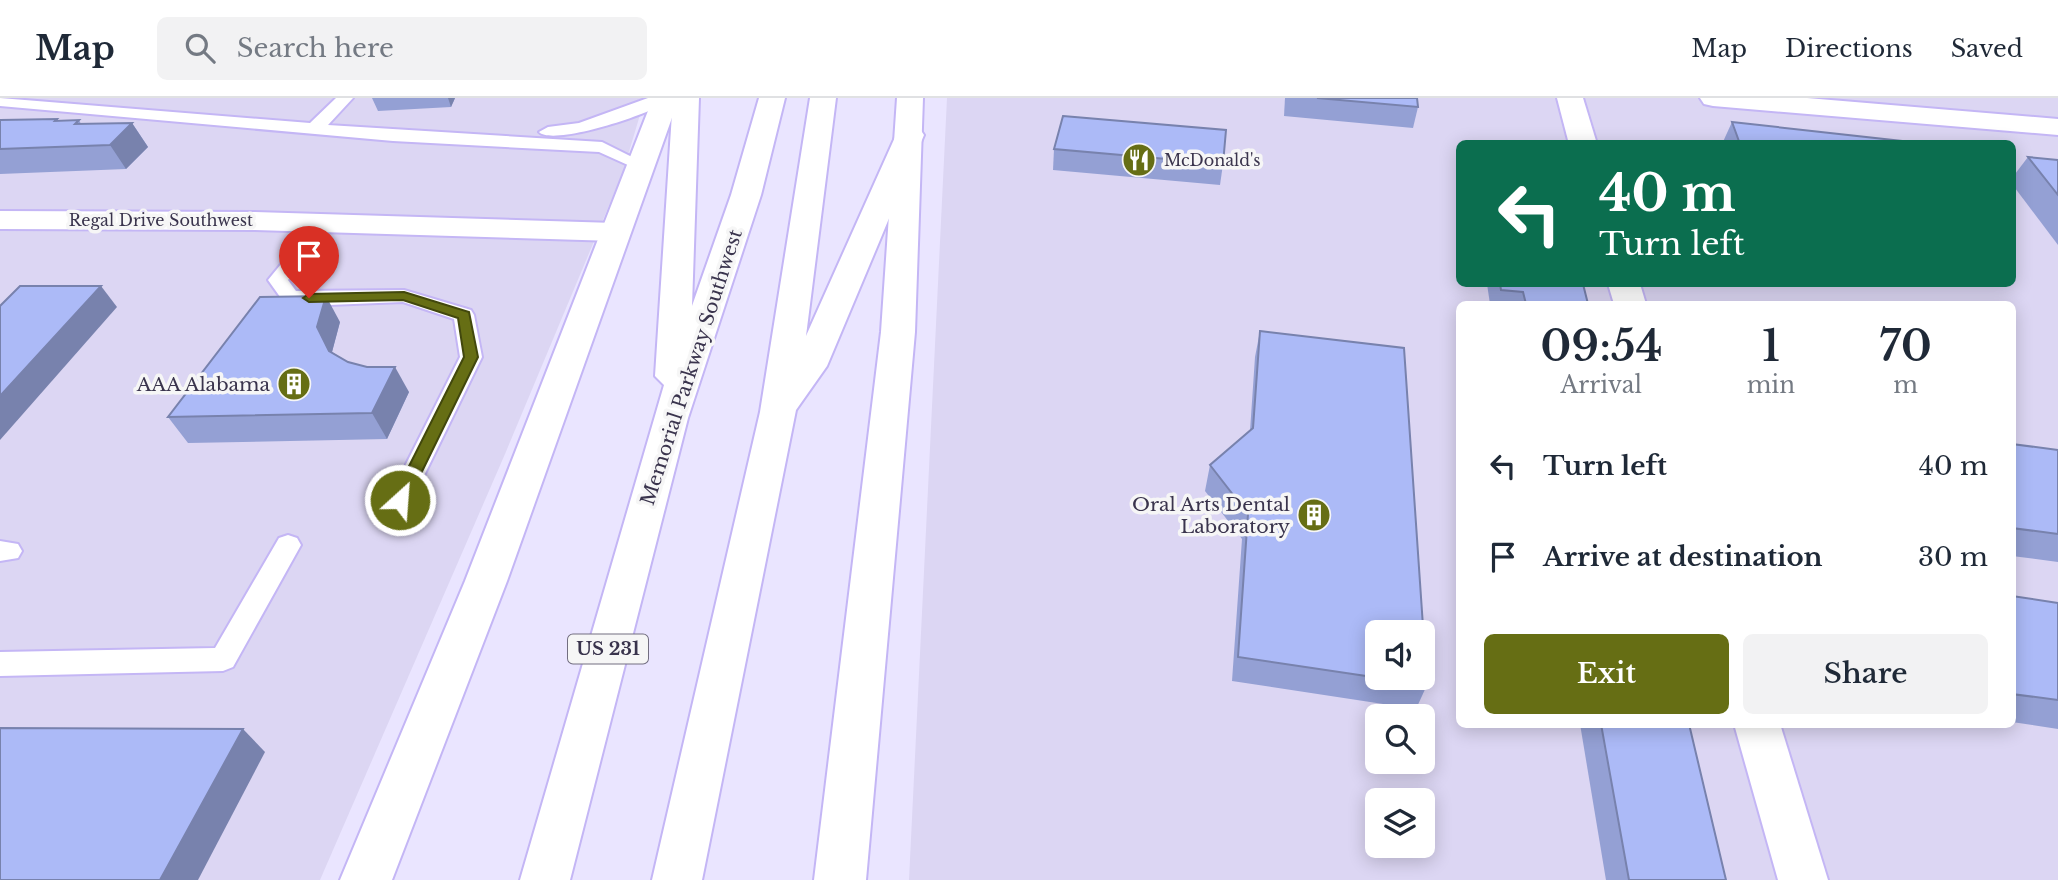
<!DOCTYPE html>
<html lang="en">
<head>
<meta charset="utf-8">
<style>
	body { margin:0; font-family:"Libre Baskerville",serif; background:#f2f2f3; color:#1f2937; height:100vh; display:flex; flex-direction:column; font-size:26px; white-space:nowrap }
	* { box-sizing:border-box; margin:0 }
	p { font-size:23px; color:#747a83 }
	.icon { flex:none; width:38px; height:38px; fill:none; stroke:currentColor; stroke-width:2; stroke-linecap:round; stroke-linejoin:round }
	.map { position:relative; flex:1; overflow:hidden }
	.side { position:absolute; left:1456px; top:203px; width:560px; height:427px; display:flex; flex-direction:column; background:#fff; border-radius:10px; box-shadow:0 4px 18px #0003 }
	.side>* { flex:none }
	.guide { position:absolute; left:1456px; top:42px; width:560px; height:147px; border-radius:10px; box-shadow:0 4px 18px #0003; background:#0b6e4f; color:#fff; overflow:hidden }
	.fabs { position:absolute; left:1365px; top:522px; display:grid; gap:14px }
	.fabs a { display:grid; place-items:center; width:70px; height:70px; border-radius:10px; background:#fff; box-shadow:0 4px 18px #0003; font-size:35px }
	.pin { position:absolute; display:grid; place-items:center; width:60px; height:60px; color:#fff; margin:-72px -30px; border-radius:50% 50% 50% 0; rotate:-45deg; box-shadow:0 0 7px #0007 }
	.pin .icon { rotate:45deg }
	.me { position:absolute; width:77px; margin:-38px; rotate:26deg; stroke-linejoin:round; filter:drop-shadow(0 0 5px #0008) }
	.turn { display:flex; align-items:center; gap:24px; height:147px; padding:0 28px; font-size:32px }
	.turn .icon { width:91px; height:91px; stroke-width:2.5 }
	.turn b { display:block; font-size:49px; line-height:60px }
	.eta { display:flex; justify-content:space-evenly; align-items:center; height:119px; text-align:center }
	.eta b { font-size:42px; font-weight:600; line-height:49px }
	.button { display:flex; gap:14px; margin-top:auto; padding:14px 28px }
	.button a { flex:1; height:80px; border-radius:10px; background:#666e14; color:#fff; font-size:28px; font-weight:600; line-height:80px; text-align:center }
	.button a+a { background:#f2f2f3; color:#1f2937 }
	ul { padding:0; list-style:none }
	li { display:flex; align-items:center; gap:21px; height:91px; padding:0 28px }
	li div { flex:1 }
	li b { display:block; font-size:26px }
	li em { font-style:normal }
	header { display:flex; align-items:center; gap:42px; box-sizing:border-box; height:98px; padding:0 35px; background:#fff; border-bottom:2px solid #e0e1e3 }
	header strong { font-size:33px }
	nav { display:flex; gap:38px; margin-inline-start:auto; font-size:24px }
	.search { width:490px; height:63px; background:#f2f2f3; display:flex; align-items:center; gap:18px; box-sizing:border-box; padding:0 24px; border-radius:10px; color:#747a83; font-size:26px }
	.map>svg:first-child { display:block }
</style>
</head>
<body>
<header>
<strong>Map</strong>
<div class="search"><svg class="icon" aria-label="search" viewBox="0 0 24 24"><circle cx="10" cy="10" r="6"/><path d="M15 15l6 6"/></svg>Search here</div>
<nav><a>Map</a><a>Directions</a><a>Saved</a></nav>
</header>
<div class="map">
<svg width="2058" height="782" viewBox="0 0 2058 782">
	<rect width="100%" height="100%" fill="#eae5ff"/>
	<g fill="#dcd6f3" fill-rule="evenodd">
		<polygon points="0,0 645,0 623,74 505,356 320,782 0,782"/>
		<path d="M947 0H2058V782H909ZM1460 46H2012V186H1460ZM1460 206H2012V626H1460ZM1377 534H1423V579H1377ZM1377 618H1423V663H1377ZM1377 702H1423V747H1377Z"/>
	</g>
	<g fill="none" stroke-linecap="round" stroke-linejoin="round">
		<defs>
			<g id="lane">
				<polygon points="0,0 310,25 336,0 353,0 328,27 602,44 648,67 639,72 599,54 393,43 0,8"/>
				<path d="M648 0H672C659 14 553 49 539 34L548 29 579 25Z"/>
				<polygon points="325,119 335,125 288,182 296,193 404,192 471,212 474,217 482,259 412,402 409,408 400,411 391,408 388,402 460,259 454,221 403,204 329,207 283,203 268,182 318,121"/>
				<polygon points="288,437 297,440 301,447 233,569 223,573 0,578 0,554 215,550 279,440"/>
				<polygon points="0,443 18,446 22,453 18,460 0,463"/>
			</g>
			<g id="street">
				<polygon points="1700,0 1807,0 2058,21 2058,37 1713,8 1704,6"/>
				<polygon points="0,113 255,114 615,125 626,128 630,134 626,140 615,143 255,132 0,131"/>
			</g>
			<g id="secondary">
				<polygon points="653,0 679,0 507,483 392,782 340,782 465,483"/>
				<polygon points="897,0 923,0 915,234 866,782 814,782 881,234"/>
				<polygon points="1557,0 1583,0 1597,46 1569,46"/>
				<polygon points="1608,186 1640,186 1646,206 1614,206"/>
				<polygon points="1734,626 1780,626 1828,782 1778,782"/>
			</g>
			<g id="highway">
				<polygon points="673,0 699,0 692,208 731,97 759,0 785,0 761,97 688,320 570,782 520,782 664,287 655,278"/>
				<polygon points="810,0 836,0 806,238 896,37 900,31 920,31 924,37 827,268 796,312 702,782 652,782 760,314"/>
			</g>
		</defs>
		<use href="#lane" stroke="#c4b6f5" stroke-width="4"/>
		<use href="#street" stroke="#c4b6f5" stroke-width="4"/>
		<use href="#secondary" stroke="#c4b6f5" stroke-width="4"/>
		<use href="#highway" stroke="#c4b6f5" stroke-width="4"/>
		<use href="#lane" fill="#fff" fill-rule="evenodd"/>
		<use href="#street" fill="#fff" fill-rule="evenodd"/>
		<use href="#secondary" fill="#fff" fill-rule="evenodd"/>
		<use href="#highway" fill="#fff" fill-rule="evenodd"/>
	</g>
	<g fill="#94a0d4">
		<polygon points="372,0 462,0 455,0 451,9 378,13"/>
		<polygon points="1285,0 1417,0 1418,9 1413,30 1284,18"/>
		<polygon points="57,21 58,23 79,22 81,26 132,25 148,49 126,71 0,76 0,22"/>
		<polygon points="1732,24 1904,46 1722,46"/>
		<polygon points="1054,51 1223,66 1220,87 1053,72"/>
		<polygon points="2028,59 2058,62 2058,147 2012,86 2012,80"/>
		<polygon points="1487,186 1583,186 1588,206 1490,206"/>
		<polygon points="340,224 332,254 348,264 409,294 387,341 188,345 168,319"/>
		<polygon points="1260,233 1427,587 1416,611 1232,583 1242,441 1205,393 1210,367 1250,333 1255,259"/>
		<polygon points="2012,346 2058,352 2058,464 2012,458"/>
		<polygon points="2012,498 2058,505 2058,631 2012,624"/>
		<polygon points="1580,626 1689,626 1726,782 1606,782"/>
	</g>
	<g fill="#7882ad">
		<polygon points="448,0 455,0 451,9"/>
		<polygon points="132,25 148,49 126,71 110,47"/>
		<polygon points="101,188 117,209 0,342 0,298"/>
		<polygon points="326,198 340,224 332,254 329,253 317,229"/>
		<polygon points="395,269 409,294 387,341 372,315"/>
		<polygon points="243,631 265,654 198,782 160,782"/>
	</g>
	<g fill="#acbaf7" stroke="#7882ad" stroke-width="2" fill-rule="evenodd">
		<polygon points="1317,0 1417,0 1418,9"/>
		<polygon points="1063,18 1226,32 1223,66 1054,51"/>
		<polygon points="57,21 55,23 79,22 75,26 132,25 110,47 0,51 0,22"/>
		<polygon points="1732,24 1902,43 1904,46 1740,46"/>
		<polygon points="2028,59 2058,62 2058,97"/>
		<polygon points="1500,186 1583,186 1588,206 1526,206 1523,194 1501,192"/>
		<polygon points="20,188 101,188 0,298 0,208"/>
		<polygon points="326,198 317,229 329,253 348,264 367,269 395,269 372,315 168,319 260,199"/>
		<path d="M1260 233 1404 250 1427 587 1238 559 1248 416 1210 367 1253 330ZM1377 534H1423V579H1377Z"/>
		<polygon points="2012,346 2058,352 2058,436 2012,430"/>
		<polygon points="2012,498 2058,505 2058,602 2012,596"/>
		<polygon points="1601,626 1689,626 1726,782 1629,782"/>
		<polygon points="0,630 243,631 160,782 0,782"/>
	</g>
	<polygon fill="#666e14" stroke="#42480d" stroke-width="2" points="404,194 469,214 478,259 408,402 400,408 392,402 464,259 458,220 403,202 309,204 303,200 309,196"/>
	<defs>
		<symbol id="restaurant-disc" viewBox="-11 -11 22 22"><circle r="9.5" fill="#666e14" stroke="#f6f6f6"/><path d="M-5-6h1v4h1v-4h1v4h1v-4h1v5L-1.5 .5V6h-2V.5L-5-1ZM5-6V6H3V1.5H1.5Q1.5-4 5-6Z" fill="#fff"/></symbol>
		<symbol id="building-disc" viewBox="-11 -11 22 22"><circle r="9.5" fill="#666e14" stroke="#f6f6f6"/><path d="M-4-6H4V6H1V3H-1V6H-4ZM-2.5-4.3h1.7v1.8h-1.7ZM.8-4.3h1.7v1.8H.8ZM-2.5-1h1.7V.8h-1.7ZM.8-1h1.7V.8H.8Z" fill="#fff"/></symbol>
	</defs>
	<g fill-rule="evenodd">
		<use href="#restaurant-disc" x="1120" y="43" width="38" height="38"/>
		<use href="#building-disc" x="275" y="267" width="38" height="38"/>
		<use href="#building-disc" x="1295" y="398" width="38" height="38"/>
	</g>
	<g text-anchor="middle" stroke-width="7" stroke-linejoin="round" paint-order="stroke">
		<g font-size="16" fill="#3a344d" stroke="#f6f6f6" text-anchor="start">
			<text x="1164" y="68">McDonald's</text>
		</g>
		<g font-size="16" fill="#3a344d" stroke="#f6f6f6">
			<text x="161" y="128">Regal Drive Southwest</text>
		</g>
		<rect fill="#f6f6f6" stroke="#726e80" stroke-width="2" x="568" y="536.5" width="80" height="29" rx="5"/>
		<g font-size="18" font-weight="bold" fill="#3a344d">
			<text x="608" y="557">US 231</text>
		</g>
		<g font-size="19" fill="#3a344d" stroke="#f6f6f6">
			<text transform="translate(691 269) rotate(-72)" y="7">Memorial Parkway Southwest</text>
		</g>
		<g font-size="19" fill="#3a344d" stroke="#f6f6f6" text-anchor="end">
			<text x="270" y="293">AAA Alabama</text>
			<text x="1290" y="413">Oral Arts Dental<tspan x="1290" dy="22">Laboratory</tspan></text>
		</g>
	</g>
</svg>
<div class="fabs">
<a><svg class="icon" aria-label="sound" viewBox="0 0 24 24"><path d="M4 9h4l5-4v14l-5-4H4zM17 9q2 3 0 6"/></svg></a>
<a><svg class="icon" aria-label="search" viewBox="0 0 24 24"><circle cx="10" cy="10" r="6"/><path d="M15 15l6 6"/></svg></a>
<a><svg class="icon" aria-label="layers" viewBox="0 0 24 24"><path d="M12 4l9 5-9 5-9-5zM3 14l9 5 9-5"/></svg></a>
</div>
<div class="pin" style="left:309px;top:200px;background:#d93025"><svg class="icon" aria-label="arrive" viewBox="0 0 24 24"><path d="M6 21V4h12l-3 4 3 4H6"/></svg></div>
<svg class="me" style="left:400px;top:402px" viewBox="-20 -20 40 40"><circle r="17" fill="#666e14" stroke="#fff" stroke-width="3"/><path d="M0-11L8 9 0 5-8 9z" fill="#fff"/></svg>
<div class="guide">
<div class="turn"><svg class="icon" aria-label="left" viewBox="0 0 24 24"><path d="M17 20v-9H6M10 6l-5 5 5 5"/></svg><div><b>40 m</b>Turn left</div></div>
</div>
<section class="side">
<div class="eta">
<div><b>09:54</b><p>Arrival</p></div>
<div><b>1</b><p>min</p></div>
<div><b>70</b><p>m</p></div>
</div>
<ul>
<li><svg class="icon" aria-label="left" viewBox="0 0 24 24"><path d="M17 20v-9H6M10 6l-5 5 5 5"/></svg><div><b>Turn left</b></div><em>40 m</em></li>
<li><svg class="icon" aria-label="arrive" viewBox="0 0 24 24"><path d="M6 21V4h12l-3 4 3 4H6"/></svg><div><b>Arrive at destination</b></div><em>30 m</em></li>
</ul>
<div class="button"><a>Exit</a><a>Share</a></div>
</section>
</div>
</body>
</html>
